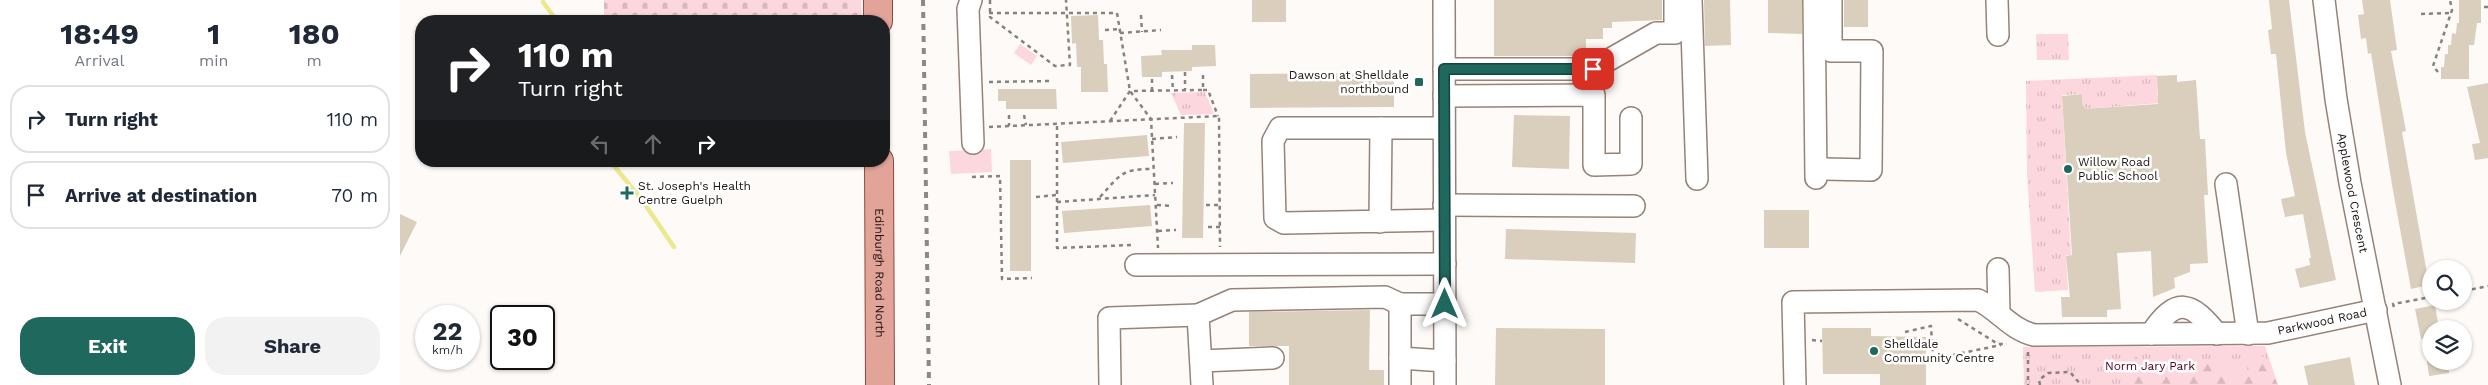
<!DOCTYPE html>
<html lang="en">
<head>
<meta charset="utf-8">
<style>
	body { margin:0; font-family:"Work Sans",sans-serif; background:#f2f2f3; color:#1f2937; height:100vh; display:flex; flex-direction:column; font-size:19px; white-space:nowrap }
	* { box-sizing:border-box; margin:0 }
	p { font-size:16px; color:#747a83 }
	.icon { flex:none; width:28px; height:28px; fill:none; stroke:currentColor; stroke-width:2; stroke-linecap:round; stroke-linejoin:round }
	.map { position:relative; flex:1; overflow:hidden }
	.details { display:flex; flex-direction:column; background:#fff; width:400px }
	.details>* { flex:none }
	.guide { position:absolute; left:15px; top:15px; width:475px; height:152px; border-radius:20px; box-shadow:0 1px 4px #0004; background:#202124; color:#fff; overflow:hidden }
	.tools { position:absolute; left:2022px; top:260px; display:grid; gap:10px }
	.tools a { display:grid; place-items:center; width:50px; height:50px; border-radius:50%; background:#fff; box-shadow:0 1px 4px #0004; font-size:25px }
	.speed { position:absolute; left:15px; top:305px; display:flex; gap:10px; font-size:25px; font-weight:700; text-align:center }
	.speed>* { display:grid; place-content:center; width:65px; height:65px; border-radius:50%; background:#fff; box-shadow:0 1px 4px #0004; line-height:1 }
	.speed small { font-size:12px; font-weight:400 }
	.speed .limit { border:2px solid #111; border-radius:8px; background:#fff; color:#111 }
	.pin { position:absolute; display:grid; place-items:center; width:42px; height:42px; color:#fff; margin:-21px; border-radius:10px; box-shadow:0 2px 8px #0006 }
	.me { position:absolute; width:55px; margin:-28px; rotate:0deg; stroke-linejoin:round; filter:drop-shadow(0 0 4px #0008) }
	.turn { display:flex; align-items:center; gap:18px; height:105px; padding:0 20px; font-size:22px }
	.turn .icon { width:65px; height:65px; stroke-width:2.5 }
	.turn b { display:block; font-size:35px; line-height:42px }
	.lanes { display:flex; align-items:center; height:48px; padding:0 20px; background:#0003; justify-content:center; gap:25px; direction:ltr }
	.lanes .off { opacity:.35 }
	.eta { display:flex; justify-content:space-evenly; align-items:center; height:85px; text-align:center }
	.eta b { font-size:30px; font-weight:700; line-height:35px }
	.button { display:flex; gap:10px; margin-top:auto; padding:10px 20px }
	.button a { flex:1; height:58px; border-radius:20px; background:#1f685e; color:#fff; font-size:20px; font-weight:700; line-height:58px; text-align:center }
	.button a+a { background:#f2f2f3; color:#1f2937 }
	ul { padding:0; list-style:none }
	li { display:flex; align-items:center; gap:15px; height:68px; margin:0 10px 8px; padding:0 10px; border:2px solid #e0e1e3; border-radius:20px }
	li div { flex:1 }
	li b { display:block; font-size:19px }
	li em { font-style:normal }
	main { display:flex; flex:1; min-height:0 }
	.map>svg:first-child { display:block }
</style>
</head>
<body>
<main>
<section class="details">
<div class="eta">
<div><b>18:49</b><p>Arrival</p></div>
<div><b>1</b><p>min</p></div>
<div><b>180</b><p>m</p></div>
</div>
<ul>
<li><svg class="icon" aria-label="right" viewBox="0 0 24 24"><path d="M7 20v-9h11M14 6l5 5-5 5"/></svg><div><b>Turn right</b></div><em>110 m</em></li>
<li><svg class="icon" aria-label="arrive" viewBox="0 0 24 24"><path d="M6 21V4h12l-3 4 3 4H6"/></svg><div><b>Arrive at destination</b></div><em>70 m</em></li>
</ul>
<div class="button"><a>Exit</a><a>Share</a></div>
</section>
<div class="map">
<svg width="2088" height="385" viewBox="0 0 2088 385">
	<defs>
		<pattern id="grass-tufts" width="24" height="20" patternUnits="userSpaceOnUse" patternTransform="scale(1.25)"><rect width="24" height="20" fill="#fdd7de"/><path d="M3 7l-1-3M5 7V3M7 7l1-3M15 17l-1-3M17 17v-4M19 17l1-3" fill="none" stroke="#d8b8bd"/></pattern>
		<pattern id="forest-firs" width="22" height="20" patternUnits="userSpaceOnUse" patternTransform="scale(1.25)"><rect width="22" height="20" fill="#fdd7de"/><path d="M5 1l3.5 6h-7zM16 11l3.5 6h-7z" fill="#d8b8bd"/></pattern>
		<pattern id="cemetery-stones" width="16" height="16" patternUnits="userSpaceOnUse" patternTransform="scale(1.25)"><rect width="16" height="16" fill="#fdd7de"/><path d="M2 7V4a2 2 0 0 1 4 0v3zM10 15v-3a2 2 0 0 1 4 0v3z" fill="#d8b8bd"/></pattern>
	</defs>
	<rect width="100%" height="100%" fill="#fefaf7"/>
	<g fill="url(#grass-tufts)">
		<polygon points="1668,34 1669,60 1637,60 1636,34"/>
		<polygon points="1757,75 1757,96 1762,96 1762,103 1683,109 1682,94 1662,95 1671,255 1666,255 1668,290 1635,292 1627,174 1626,81"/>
		<polygon points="805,92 814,114 781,115 771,93"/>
		<polygon points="1865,346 1878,385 1624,385 1623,347"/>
	</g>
	<polygon fill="url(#forest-firs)" points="1730,351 1748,368 1761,373 1772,360 1825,363 1833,374 1848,370 1854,360 1865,356 1878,385 1725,385"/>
	<polygon fill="url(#cemetery-stones)" points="204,0 461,0 462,21 204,21"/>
	<g fill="#fdd7de">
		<polygon points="620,44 637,56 631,65 614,53"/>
		<polygon points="591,149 592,172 551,174 549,151"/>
	</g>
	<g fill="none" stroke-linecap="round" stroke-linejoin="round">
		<g stroke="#ebe88e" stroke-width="4.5">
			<polyline points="143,2 157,21"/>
			<polyline points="210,161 242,200 274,247"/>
		</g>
	</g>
	<g fill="#dacfbc">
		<rect x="852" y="0" width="34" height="22"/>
		<polygon points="1094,0 1262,0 1262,20 1212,22 1212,28 1203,28 1203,39 1186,39 1186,56 1094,56"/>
		<polygon points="1304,0 1330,0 1331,45 1305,46"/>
		<polygon points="1368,0 1402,0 1402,34 1368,33"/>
		<rect x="1444" y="0" width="24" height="27"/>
		<polygon points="1869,0 1889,0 1905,132 1936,280 1900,288 1895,269 1910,265 1909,258 1911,258 1903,214 1885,217 1881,199 1895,196 1886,153 1876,54 1871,54 1868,30 1872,29"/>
		<polygon points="1962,0 1990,0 1997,50 1991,51 2006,131 2002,132 2029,285 2011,289 1992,185 1971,53 1968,54 1966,38 1961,39 1958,15 1964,14"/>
		<polygon points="2059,0 2081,0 2081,23 2077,23 2074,45 2069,45 2069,79 2041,79 2041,67 2044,67 2045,54 2048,54 2048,45 2051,45 2052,33 2056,34 2057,23 2059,23"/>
		<polygon points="698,15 699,40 703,40 704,64 707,64 708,92 681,92 681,67 677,67 676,43 672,44 671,16"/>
		<polygon points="792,45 815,45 816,66 792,67 792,71 762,72 762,77 742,77 741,56 762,55 761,50 792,50"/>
		<polygon points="994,73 994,107 850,108 850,74"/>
		<polygon points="1777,75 1777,82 1796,80 1800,139 1805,139 1808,195 1804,195 1808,263 1790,264 1790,272 1774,278 1775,288 1753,297 1751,251 1717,253 1721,309 1707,310 1707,317 1662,317 1661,297 1670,297 1666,256 1672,255 1662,96 1682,94 1683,109 1758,104 1757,76"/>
		<polygon points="2088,83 2088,158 2075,160 2072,144 2080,143 2067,87"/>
		<polygon points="598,89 656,89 657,109 606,109 606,101 598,101"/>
		<polygon points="1114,115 1170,116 1169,169 1112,167"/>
		<polygon points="784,123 805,123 803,238 782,238"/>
		<polygon points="747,135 749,156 663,163 661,142"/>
		<rect x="610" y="160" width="21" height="111"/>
		<polygon points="750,205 752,226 664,233 662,211"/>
		<rect x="1364" y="210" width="45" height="38"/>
		<polygon points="0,214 17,222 0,256"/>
		<polygon points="1106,229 1236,233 1235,263 1105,259"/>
		<polygon points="2035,305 2039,329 2031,329 2031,337 2021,339 2015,309"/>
		<polygon points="970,310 969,370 984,370 984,385 889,385 889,346 849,346 849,312"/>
		<polygon points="1096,328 1205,329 1205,385 1095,385"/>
		<polygon points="1422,328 1471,328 1471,336 1526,337 1526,385 1480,385 1480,374 1423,374"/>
		<polygon points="1950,357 1955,385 1908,385 1904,366"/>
		<polygon points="2027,361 2048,361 2049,373 2029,376"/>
	</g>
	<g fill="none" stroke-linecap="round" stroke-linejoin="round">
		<defs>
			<g id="minor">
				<polyline points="571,0 568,9 573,143"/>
				<polyline points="1044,0 1045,385"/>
				<polyline points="1291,0 1297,179"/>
				<polyline points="1414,0 1416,178"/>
				<polyline points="1597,0 1598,35"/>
				<path id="s1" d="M1924 0 1936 99 1950 183 1990 385"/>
				<polyline points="1044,69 1193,69 1256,33 1275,33 1275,0"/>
				<polyline points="1044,96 1194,95 1194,165 1231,164 1231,118"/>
				<polyline points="981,128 1044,128"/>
				<polyline points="1424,169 1471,170 1472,51 1431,51 1431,0"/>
				<polyline points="1826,184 1848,334"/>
				<polyline points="1044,205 1234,206"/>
				<polyline points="980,222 981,128 880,128 873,141 875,218 884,223 1044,220"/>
				<polyline points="736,265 1045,264"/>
				<polyline points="1598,269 1599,314"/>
				<polyline points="1045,304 1000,304 1000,358 1045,361"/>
				<path d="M1751 334C1776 296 1791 301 1817 334"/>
				<polyline points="1000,358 1000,385"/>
				<polyline points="801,361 873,358"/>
				<polyline points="710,385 709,318 798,315"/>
				<polyline points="802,385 798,315 832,300 985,297 1000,304"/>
				<path id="s2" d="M1395 385 1393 302 1578 300C1599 310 1610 329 1634 335L1868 333 1976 310"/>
			</g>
			<g id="major">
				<polyline points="478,0 478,21"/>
				<path id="s3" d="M479 161 480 385"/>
			</g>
		</defs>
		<use href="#minor" stroke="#968377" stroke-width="24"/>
		<use href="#major" stroke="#8f493c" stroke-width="30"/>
		<g stroke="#88827e" stroke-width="2.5" stroke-dasharray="4 4" stroke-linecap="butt">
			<polyline points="590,0 590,17 655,66 670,65 666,0"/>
			<polyline points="2084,7 2088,7"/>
			<polyline points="589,13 717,13 730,91 751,119 758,248"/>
			<polyline points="2021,14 2050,13"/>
			<polyline points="741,15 742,32"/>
			<polyline points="705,30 719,29"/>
			<polyline points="720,33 761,30"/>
			<polyline points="785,72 785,90"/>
			<polyline points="2038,72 2033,66 2052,10 2050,0"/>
			<polyline points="772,75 773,91"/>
			<polyline points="752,79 752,91"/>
			<polyline points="589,82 652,81"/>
			<polyline points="803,90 808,90 818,116"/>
			<polyline points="609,115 609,126"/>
			<polyline points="624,115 626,125"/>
			<polyline points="710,121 730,91 803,90 803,71"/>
			<polyline points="657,126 657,248 732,245"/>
			<polyline points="589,127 819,116 820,247"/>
			<polyline points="752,139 777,137"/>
			<polyline points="572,177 600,176 602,279 632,278"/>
			<polyline points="755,184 773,183"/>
			<polyline points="636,197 657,195"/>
			<path d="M700 197C721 174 721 169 753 169"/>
			<polyline points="657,202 755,195"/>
			<polyline points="757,205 773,206"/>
			<polyline points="806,205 820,205"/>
			<polyline points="808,227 820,227"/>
			<polyline points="758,231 776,230"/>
			<polyline points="2064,291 2088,286"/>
			<polyline points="1994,307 1993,304 2031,297"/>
			<polyline points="1558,319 1598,344 1607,344"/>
			<polyline points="1505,332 1531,326 1533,359 1601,345"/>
			<polyline points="1412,340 1422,341"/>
			<polyline points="1628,352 1628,385"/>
			<polyline points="1640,385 1639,380 1648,373 1670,372 1681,385"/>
		</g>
		<use href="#minor" stroke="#fff" stroke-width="21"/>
		<use href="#major" stroke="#e2a398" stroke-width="28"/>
		<polyline stroke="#8d8884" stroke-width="4" stroke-dasharray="6 6" stroke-linecap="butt" points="523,0 529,385"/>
	</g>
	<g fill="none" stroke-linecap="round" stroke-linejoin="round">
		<defs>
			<polyline id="route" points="1045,304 1044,69 1193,69"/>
		</defs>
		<use href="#route" stroke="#14443d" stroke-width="12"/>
		<use href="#route" stroke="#1f685e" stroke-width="9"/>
	</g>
	<g fill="#1f685e" stroke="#fff" stroke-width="2">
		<rect x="1014" y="77" width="10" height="10" rx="2.5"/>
		<circle cx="1668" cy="169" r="5"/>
		<path d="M224.5 185.5h5v5h5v5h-5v5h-5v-5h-5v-5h5z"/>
		<circle cx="1474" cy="351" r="5"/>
	</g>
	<g text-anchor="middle" stroke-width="5" stroke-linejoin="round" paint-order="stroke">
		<g font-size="12" fill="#1b1410" stroke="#fff" text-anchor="start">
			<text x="1009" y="79" text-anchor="end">Dawson at Shelldale<tspan x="1009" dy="14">northbound</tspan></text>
			<text x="1678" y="166">Willow Road<tspan x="1678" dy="14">Public School</tspan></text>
			<text x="238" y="190">St. Joseph's Health<tspan x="238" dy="14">Centre Guelph</tspan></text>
			<text x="1484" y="348">Shelldale<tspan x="1484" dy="14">Community Centre</tspan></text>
		</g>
		<g font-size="12" fill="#1b1410" stroke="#fff">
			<text dy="4" stroke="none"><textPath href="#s1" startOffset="195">Applewood Crescent</textPath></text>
			<text dy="4" stroke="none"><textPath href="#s3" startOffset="112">Edinburgh Road North</textPath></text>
			<text dy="4" stroke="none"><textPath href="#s2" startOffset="624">Parkwood Road</textPath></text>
		</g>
		<g font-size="12" fill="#540122" stroke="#fff">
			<text x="1750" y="370">Norm Jary Park</text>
		</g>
	</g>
</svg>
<div class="tools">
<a><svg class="icon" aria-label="search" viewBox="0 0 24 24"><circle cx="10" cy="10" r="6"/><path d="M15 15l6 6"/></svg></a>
<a><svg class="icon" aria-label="layers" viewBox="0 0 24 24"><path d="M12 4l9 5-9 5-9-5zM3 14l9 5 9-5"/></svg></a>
</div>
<div class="speed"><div>22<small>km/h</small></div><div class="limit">30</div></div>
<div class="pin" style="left:1193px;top:69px;background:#d93025"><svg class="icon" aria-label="arrive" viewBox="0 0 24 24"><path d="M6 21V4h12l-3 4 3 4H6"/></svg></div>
<svg class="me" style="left:1045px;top:304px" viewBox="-20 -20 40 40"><path d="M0-17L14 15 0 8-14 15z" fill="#1f685e" stroke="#fff" stroke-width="4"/></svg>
<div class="guide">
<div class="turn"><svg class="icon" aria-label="right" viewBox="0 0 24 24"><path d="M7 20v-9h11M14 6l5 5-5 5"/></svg><div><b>110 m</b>Turn right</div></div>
<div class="lanes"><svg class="icon off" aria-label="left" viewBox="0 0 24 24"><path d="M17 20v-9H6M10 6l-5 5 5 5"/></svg><svg class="icon off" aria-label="ahead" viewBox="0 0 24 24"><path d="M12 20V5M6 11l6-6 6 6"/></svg><svg class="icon" aria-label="right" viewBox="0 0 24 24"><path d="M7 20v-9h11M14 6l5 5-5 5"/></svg></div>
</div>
</div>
</main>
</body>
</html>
